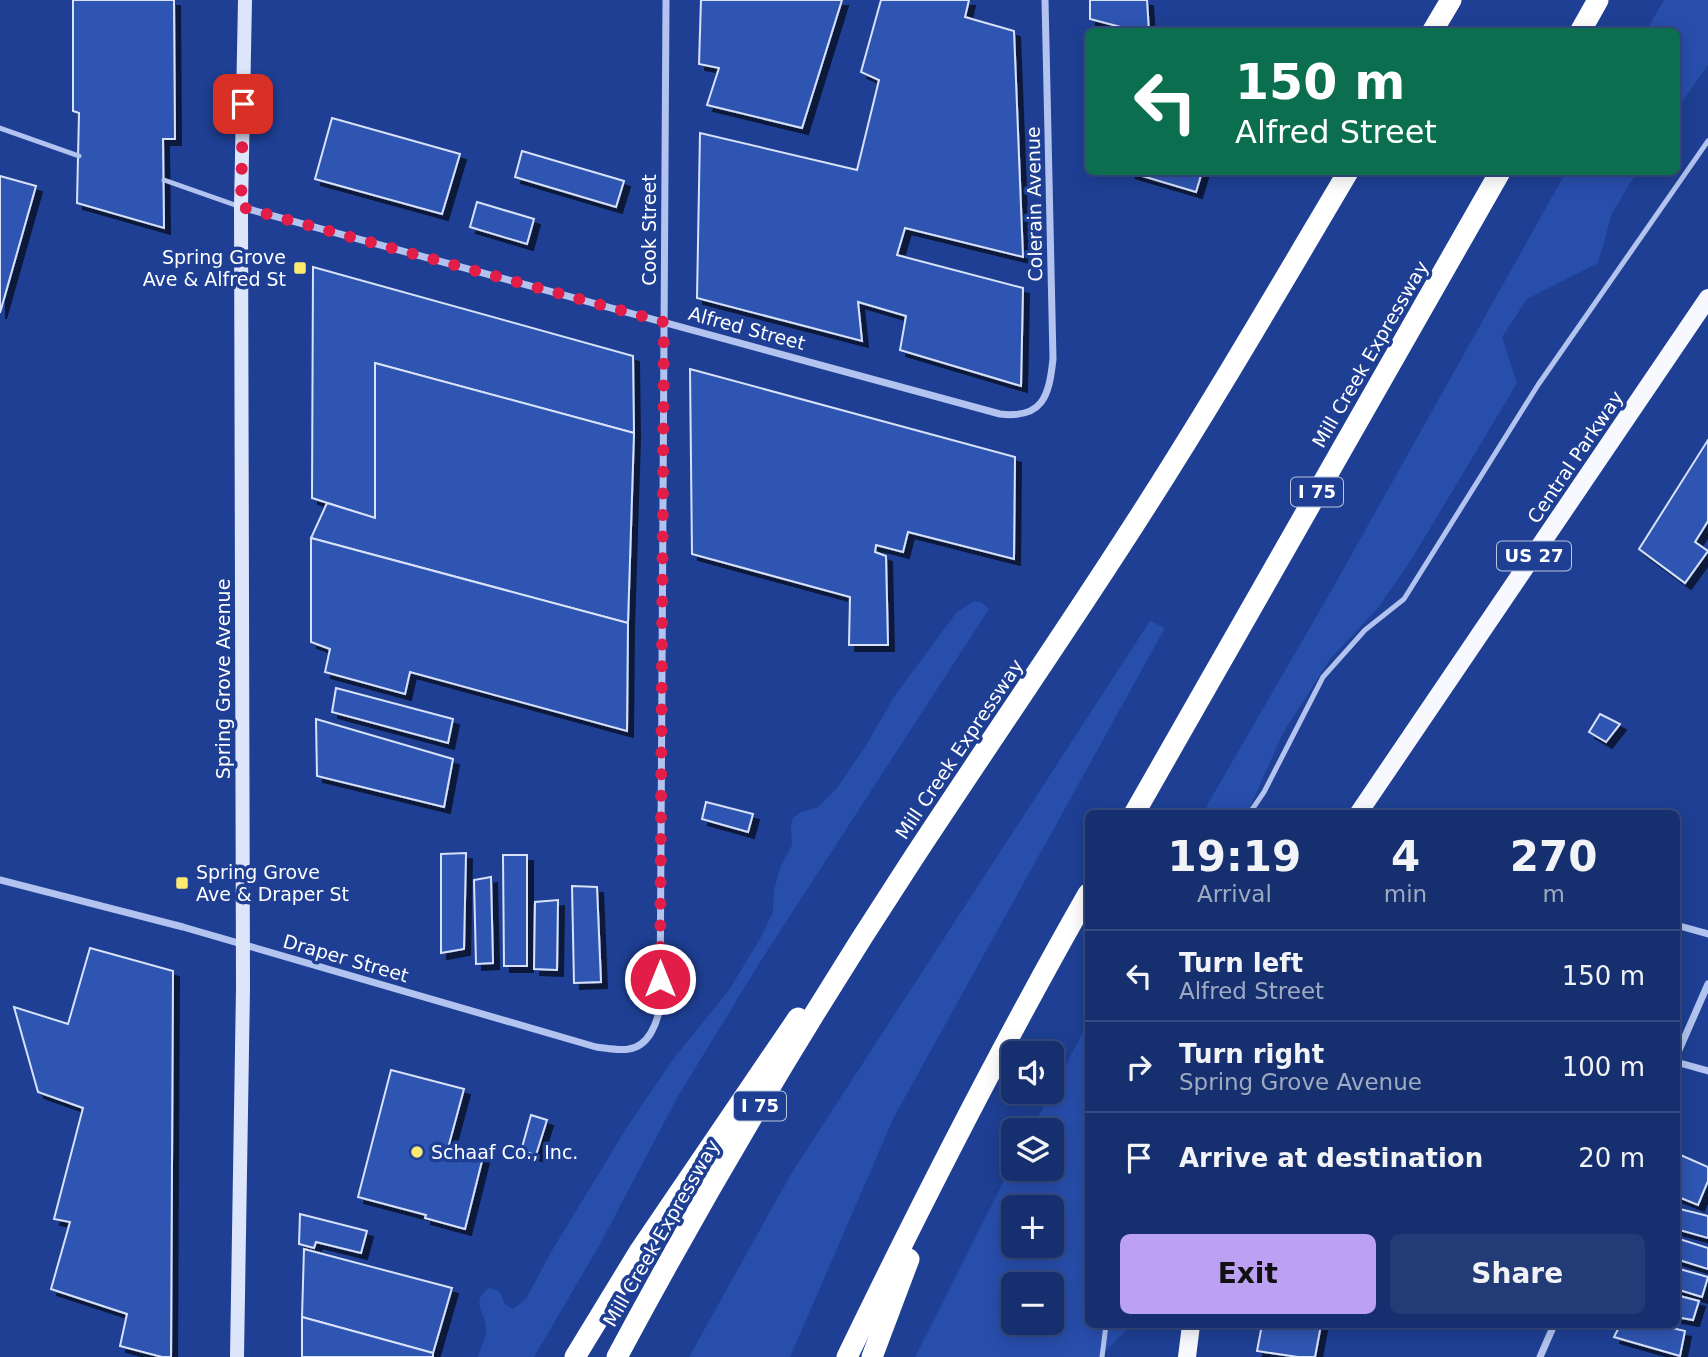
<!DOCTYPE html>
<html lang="en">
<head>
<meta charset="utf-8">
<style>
	body { margin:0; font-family:"DejaVu Sans",sans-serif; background:#233b76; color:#f1f3f6; height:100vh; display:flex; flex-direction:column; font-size:26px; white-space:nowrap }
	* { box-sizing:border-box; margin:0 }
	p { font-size:23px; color:#9ea9c2 }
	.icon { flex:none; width:38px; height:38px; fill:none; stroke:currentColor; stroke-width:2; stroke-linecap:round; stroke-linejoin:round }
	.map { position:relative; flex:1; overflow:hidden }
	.sheet { position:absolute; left:1085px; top:810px; width:595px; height:518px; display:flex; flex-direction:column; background:#162f6e; border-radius:10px; box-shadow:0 4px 18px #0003,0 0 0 2px #354a81 }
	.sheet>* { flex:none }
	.banner { position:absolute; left:1085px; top:28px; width:595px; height:147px; border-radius:10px; box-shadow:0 4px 18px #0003,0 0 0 2px #354a81; background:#0b6e4f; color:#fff; overflow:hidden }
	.fabs { position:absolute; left:1001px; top:1041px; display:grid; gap:14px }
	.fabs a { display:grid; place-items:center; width:63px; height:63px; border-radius:10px; background:#162f6e; box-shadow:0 4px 18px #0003,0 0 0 2px #354a81; font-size:35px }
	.pin { position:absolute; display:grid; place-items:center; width:60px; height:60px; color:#fff; margin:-30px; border-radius:14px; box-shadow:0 4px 10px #0006 }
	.me { position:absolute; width:77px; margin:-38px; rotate:0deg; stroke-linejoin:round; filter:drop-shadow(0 0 5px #0008) }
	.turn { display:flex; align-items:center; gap:24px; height:147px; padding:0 35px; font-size:32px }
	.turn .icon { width:91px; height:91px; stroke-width:2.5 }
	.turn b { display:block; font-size:49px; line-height:60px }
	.eta { display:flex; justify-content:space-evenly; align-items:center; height:119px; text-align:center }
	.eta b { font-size:42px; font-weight:700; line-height:49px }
	.button { display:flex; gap:14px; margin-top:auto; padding:14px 35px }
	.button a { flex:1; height:80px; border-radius:10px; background:#bca0f2; color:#111; font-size:28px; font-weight:700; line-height:80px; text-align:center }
	.button a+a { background:#233b76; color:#f1f3f6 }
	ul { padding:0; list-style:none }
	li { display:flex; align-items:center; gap:21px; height:91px; padding:0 35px; border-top:2px solid #354a81 }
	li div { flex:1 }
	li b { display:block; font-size:26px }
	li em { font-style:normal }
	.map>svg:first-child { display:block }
</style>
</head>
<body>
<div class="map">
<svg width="1708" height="1357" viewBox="0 0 1708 1357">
	<defs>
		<filter id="shadow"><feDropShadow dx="6" dy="6" stdDeviation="0" flood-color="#0009"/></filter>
	</defs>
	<rect width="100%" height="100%" fill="#1e3f93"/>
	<g fill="#284eac" fill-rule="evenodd">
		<polygon points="1664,0 1708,0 1708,65 1677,109 1676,32 1646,31"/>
		<polygon points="1566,172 1637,172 1612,213 1598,263 1527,299 1502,337 1517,383 1413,557 1378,608 1330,659 1283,733 1247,814 1202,814 1334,586"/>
		<path d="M974 601 981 602 989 609 760 962 677 1098 599 1246 534 1357H478C480 1349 486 1338 486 1329 486 1311 469 1303 489 1288L499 1291 505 1304 513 1309 526 1299 551 1252 629 1124 674 1058 729 990 761 937 773 912 774 890 780 868 792 845 791 825 793 818 801 812 818 807 837 788 865 747 894 697 956 613Z"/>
		<polygon points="1150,621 1165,628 894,1117 790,1357 689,1357 791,1174"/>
		<path d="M1088 1023V1325H1129V1327L1100 1357H915L1013 1163V1169H1052V1130H1031ZM1013 1208H1052V1246H1013ZM1013 1284H1052V1323H1013Z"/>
	</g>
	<g fill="#2e54b1" stroke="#d7e1fa" stroke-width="2" filter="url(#shadow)">
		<polygon points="73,0 174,0 175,139 163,139 164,228 77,203 79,113 73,111"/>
		<polygon points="701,0 842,0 802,128 707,105 719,68 699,64"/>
		<polygon points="881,0 969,0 965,17 1014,31 1023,257 905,228 897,255 1023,288 1021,386 900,350 906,316 858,302 862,341 697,298 700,133 857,170 879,80 861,72"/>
		<polygon points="1090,0 1147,0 1149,32 1140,32 1090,19"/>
		<polygon points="332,118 460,154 442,214 315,179"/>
		<polygon points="522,151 624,181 616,207 515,177"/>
		<polygon points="1129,172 1202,172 1196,192"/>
		<polygon points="0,176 36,186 0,313"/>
		<polygon points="477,202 534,219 527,244 470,227"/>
		<polygon points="313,267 633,356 634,433 375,363 375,518 312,498"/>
		<polygon points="375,363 634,433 628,623 311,538 327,503 375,518"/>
		<polygon points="690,369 1015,457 1014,559 908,532 903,552 876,545 875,552 886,556 888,645 849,645 850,597 692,554"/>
		<polygon points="1708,440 1708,521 1695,542 1708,551 1685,583 1639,549"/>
		<polygon points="311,538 628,623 627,731 410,672 405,694 325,672 330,649 311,642"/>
		<polygon points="336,688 453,719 448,743 332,712"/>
		<polygon points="1600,714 1620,724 1606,742 1589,732"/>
		<polygon points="316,719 453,759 444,807 317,776"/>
		<polygon points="706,802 753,814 748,832 702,819"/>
		<polygon points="466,853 464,949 441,953 441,854"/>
		<polygon points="503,855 527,855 527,966 504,966"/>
		<polygon points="491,877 493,963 476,964 474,880"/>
		<polygon points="572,886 597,887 601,982 574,983"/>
		<polygon points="558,900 557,970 534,969 535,902"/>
		<polygon points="90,948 173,971 171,1357 162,1357 120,1346 127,1314 51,1289 70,1222 54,1219 83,1108 38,1092 14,1007 68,1024"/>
		<polygon points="391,1070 464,1089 448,1148 483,1157 465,1229 425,1218 426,1215 358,1197"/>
		<polygon points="531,1115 547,1120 536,1155 521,1151"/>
		<polygon points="1676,1153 1708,1167 1708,1181 1698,1205 1676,1196"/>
		<polygon points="1676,1208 1708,1216 1708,1238 1676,1229"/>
		<polygon points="300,1214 367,1231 361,1253 316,1242 314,1248 299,1244"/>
		<polygon points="1676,1238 1708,1248 1708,1269 1676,1259"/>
		<polygon points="304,1249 452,1288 433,1353 302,1317"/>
		<polygon points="1676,1268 1708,1277 1702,1297 1676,1289"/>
		<polygon points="1676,1295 1699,1301 1693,1320 1676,1317"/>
		<polygon points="302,1317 433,1353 433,1357 302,1357"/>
		<polygon points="1262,1325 1321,1325 1315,1357 1298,1357 1257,1351"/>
		<polygon points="1620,1325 1659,1325 1685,1331 1680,1356 1614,1337"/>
	</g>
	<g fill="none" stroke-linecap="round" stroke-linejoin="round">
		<g stroke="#b1c3ee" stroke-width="5">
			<polyline points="0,128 79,156"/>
			<polyline points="164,180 238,206"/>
			<polyline points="1249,814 1264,792 1323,677 1365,630 1404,599 1538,385 1708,141"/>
			<polyline points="1102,1357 1106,1325"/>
		</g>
		<g stroke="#b1c3ee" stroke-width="7">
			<path d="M241 207 1000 414C1043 419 1049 396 1053 359L1045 0"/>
			<path d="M0 880 183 927 596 1047C606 1048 619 1051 629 1049 649 1046 657 1023 660 1007L666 0"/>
			<polyline points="1676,925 1708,934"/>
			<polyline points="1676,1057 1708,984"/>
			<polyline points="1676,1062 1708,1071"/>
			<polyline points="1540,1357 1554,1325"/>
		</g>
		<polyline stroke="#dde5fa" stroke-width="14" points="237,1357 243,988 241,207 245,0"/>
		<g stroke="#f8f9ff" stroke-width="18">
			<polyline points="1358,814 1708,298"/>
			<polyline points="1187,1357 1191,1325"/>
		</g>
		<g stroke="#fff" stroke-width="21">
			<polyline points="1432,32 1451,0"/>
			<polyline points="1580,32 1598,0"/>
			<polyline points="1134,814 1500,172"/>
			<polyline points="575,1357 639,1252 798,1018"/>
			<path d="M617 1357C708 1187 808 1019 914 857 987 746 1062 637 1134 525 1209 409 1278 290 1348 172"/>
			<path d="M847 1357C923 1200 1002 1045 1088 894"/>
			<polyline points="872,1357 909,1259"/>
		</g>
	</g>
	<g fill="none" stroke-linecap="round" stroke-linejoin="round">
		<polyline stroke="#e11d48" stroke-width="12" stroke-dasharray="0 21.6" points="243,104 241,207 664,322 660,979"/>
	</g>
	<g fill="#fcea70" stroke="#1e3f93" stroke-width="2.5">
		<rect x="293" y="261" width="14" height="14" rx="3.5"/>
		<rect x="175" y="876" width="14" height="14" rx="3.5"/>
		<circle cx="417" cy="1152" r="7"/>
	</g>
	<g text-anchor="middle" stroke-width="7" stroke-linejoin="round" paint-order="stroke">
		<g fill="#1e3f93" stroke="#bcc5df" stroke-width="2">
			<rect x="1291" y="477.5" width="52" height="29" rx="5"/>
			<rect x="1497" y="541.5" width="74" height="29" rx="5"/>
			<rect x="734" y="1091.5" width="52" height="29" rx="5"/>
		</g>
		<g font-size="18" font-weight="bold" fill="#fff">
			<text x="1317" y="498">I 75</text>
			<text x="1534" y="562">US 27</text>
			<text x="760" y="1112">I 75</text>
		</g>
		<g font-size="19" fill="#fff" stroke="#1e3f93">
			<text transform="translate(1034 204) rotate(-91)" y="7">Colerain Avenue</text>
			<text transform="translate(649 230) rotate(-90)" y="7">Cook Street</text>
			<text transform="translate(747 328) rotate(15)" y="7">Alfred Street</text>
			<text transform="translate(1370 354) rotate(-60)" y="7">Mill Creek Expressway</text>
			<text transform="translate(1575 457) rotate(-56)" y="7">Central Parkway</text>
			<text transform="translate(223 679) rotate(-90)" y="7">Spring Grove Avenue</text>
			<text transform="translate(959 749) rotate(-56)" y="7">Mill Creek Expressway</text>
			<text transform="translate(346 958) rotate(16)" y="7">Draper Street</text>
			<text transform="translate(661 1233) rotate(-60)" y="7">Mill Creek Expressway</text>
		</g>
		<g font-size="19" fill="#fff" stroke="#1e3f93" text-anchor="start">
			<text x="286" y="264" text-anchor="end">Spring Grove<tspan x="286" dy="22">Ave &amp; Alfred St</tspan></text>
			<text x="196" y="879">Spring Grove<tspan x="196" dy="22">Ave &amp; Draper St</tspan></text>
			<text x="431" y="1159">Schaaf Co., Inc.</text>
		</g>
	</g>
</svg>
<div class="fabs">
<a><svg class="icon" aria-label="sound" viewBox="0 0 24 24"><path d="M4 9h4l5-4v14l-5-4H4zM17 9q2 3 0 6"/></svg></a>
<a><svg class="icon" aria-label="layers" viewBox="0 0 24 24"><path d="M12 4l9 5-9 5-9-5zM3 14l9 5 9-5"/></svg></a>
<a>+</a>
<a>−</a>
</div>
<div class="pin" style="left:243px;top:104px;background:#d93025"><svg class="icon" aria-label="arrive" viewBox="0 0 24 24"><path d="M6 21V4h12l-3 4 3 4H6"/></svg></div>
<svg class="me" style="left:660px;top:979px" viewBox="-20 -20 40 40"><circle r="17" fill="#e11d48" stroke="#fff" stroke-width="3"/><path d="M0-11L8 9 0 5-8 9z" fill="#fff"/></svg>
<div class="banner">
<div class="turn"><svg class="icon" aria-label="left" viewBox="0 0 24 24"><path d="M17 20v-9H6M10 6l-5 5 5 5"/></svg><div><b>150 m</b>Alfred Street</div></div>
</div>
<section class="sheet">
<div class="eta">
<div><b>19:19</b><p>Arrival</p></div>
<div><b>4</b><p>min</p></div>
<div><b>270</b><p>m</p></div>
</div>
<ul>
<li><svg class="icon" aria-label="left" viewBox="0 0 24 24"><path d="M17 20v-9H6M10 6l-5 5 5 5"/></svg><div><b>Turn left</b><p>Alfred Street</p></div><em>150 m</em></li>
<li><svg class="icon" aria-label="right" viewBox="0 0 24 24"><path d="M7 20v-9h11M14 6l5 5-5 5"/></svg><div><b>Turn right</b><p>Spring Grove Avenue</p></div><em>100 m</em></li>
<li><svg class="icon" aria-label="arrive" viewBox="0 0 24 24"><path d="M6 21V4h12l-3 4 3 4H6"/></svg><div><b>Arrive at destination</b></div><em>20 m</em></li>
</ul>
<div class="button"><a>Exit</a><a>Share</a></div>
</section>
</div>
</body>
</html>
